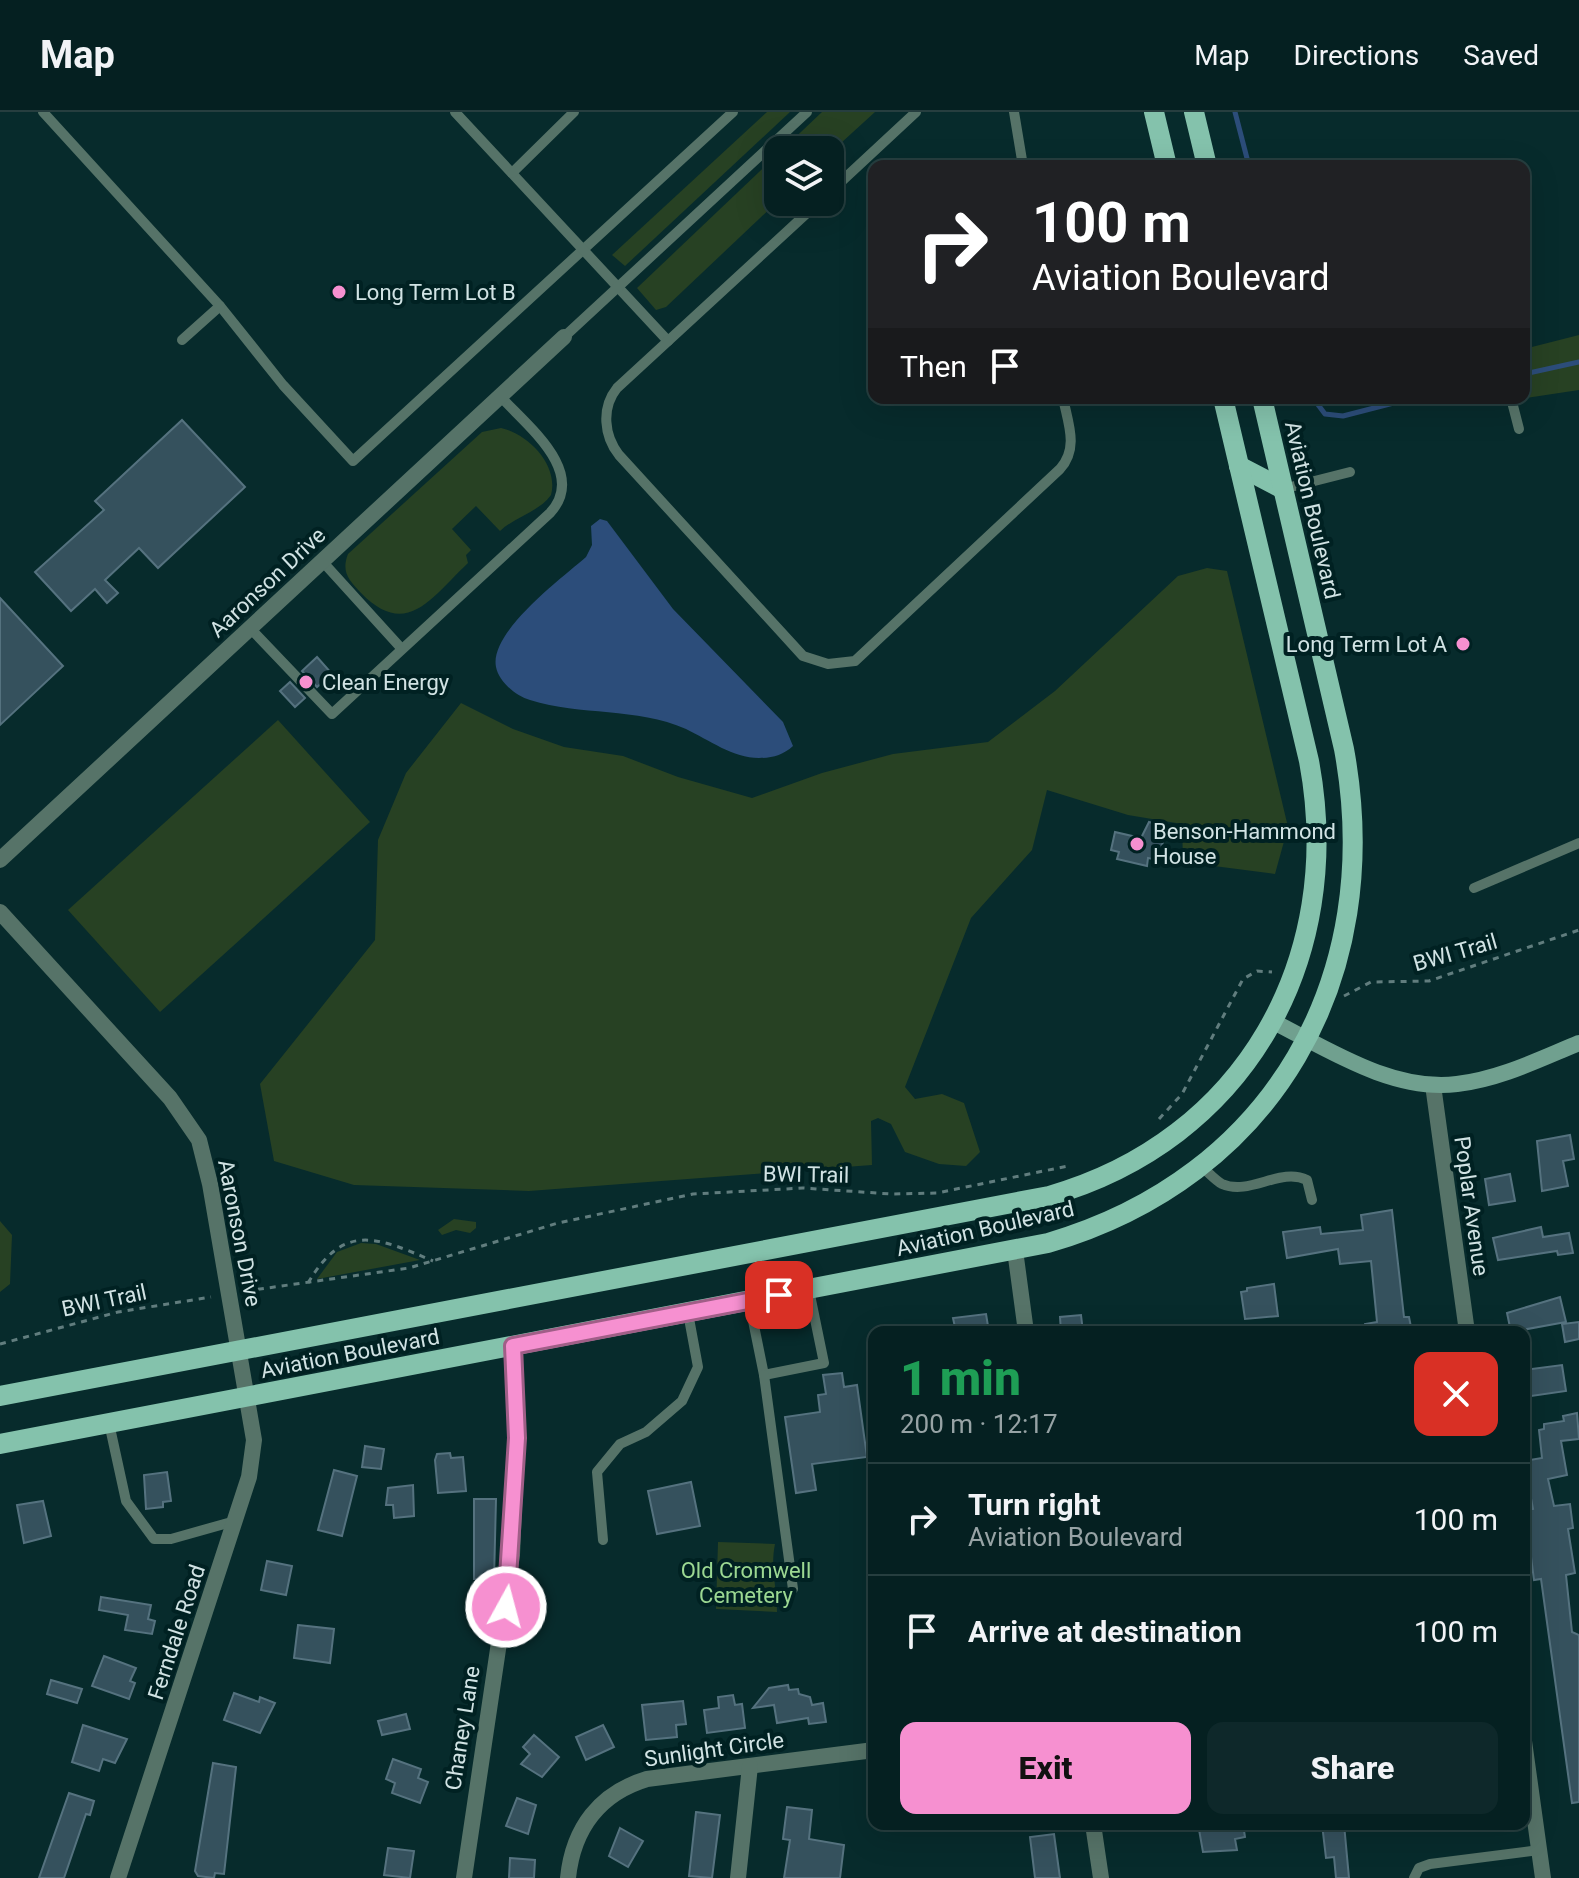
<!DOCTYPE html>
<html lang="en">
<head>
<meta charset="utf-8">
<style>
	body { margin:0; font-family:Roboto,sans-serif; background:#0e282a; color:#f1f3f6; height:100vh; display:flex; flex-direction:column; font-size:30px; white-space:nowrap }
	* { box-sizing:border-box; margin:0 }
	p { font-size:26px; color:#97a3a5 }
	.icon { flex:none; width:44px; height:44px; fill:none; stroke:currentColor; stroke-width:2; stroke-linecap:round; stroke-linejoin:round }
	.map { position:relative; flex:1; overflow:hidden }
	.sheet { position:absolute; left:868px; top:1214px; width:662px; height:504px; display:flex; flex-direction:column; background:#052021; border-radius:16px; box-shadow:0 8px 32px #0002,0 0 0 2px #263e3f }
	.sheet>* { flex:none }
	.hud { position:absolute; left:868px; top:48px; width:662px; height:244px; border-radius:16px; box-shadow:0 8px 32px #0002,0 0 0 2px #263e3f; background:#202124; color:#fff; overflow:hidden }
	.fabs { position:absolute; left:764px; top:24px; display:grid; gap:16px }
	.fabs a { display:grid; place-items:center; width:80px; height:80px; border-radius:16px; background:#052021; box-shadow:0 8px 32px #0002,0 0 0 2px #263e3f; font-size:40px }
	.pin { position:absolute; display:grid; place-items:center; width:68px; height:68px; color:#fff; margin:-34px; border-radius:16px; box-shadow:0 4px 12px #0006 }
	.me { position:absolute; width:88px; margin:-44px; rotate:7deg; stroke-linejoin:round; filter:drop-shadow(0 0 6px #0008) }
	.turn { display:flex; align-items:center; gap:28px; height:168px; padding:0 32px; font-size:36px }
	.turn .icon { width:104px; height:104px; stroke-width:2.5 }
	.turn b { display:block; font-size:56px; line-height:68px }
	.then { display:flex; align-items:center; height:76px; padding:0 32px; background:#0003; gap:16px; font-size:30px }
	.round { display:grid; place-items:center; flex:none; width:84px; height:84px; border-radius:16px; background:#0e282a }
	.summary { display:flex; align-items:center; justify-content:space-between; height:136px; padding:0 32px }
	h1 { font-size:48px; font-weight:800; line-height:60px; color:#1e9e55 }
	.primary-button { display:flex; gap:16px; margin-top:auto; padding:16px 32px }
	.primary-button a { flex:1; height:92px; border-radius:16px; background:#f690d0; color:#111; font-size:32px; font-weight:800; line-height:92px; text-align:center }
	.primary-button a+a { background:#0e282a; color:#f1f3f6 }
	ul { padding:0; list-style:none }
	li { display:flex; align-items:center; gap:24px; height:112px; padding:0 32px; border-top:2px solid #263e3f }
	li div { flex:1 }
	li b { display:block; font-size:30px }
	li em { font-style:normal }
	header { display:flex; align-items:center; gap:48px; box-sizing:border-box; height:112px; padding:0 40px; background:#052021; border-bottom:2px solid #263e3f }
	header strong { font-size:38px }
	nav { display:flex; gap:44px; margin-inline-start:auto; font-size:28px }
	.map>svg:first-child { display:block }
</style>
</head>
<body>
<header>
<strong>Map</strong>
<nav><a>Map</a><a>Directions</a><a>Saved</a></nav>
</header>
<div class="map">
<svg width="1579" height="1766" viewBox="0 0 1579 1766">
	<rect width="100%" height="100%" fill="#072b2c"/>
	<g fill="#274123">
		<polygon points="767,0 790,0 625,154 612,143"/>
		<polygon points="822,0 875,0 830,41 830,38 782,38"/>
		<polygon points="778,42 778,89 666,195 656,198 637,176"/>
		<polygon points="1579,223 1579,278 1526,286 1524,237"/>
		<path d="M501 316C528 322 559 353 551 383 539 400 516 404 500 419L476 394 452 417 471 438 466 443 468 451C432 485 407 528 361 481 349 468 341 460 348 442L482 320Z"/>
		<polygon points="1207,456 1227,459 1288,715 1275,762 1183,750 1182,712 1128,703 1047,678 1032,738 971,806 905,975 915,987 942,982 964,991 980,1040 966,1054 939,1052 905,1040 891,1012 878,1006 871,1009 872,1053 529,1079 354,1073 274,1049 260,972 375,828 378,728 406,661 461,591 513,617 564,635 623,644 678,665 752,686 822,661 893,642 988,630 1055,579 1178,464"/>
		<polygon points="278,608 370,710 160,900 68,798"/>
		<polygon points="454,1107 476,1110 476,1116 470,1121 456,1118 442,1123 438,1118"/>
		<polygon points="0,1109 12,1123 10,1172 0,1180"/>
		<polygon points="361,1131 376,1132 420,1148 317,1167 337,1140"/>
		<path d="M718 1430 775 1432C770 1456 777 1475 777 1500L716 1497Z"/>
	</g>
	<path fill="#2c4d7a" d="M600 407 607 409 673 497 783 610 793 634C783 643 773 646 759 646 733 646 709 628 686 617 636 595 581 604 530 588 516 584 499 570 496 555 489 520 562 466 586 445L592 433 591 414Z"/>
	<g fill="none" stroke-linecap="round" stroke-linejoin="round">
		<g stroke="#2c4d7a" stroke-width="5">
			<polyline points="1235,0 1249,54"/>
			<polyline points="1524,262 1579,250"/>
			<polyline points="1313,286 1325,302 1343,304 1413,286"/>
		</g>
	</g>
	<g fill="#35515d" stroke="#55727f" stroke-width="2">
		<polygon points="182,308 245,375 158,456 139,436 105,468 118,481 107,491 95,477 71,499 35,460 104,398 95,389"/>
		<polygon points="0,486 63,554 0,613"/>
		<polygon points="317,545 332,562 317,575 302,559"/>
		<polygon points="290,570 305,586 295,595 280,579"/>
		<polygon points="1149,710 1167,715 1158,748 1148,746 1147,754 1117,747 1119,740 1111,738 1115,720 1141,726"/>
		<polygon points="1570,1023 1574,1047 1563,1049 1568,1074 1542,1079 1537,1029"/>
		<polygon points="1510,1062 1515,1089 1489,1093 1485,1067"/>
		<polygon points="1392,1098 1404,1205 1409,1205 1412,1220 1365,1220 1365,1212 1377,1210 1371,1149 1340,1152 1338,1137 1287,1146 1283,1120 1320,1115 1321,1122 1363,1118 1361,1103"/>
		<polygon points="1541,1115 1543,1125 1569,1121 1573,1141 1558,1143 1557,1139 1498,1148 1493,1126"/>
		<polygon points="1274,1172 1278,1204 1245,1207 1241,1180 1247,1179 1247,1176"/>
		<polygon points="1560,1185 1566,1210 1511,1220 1507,1201"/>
		<polygon points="986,1202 989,1220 956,1220 953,1206"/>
		<polygon points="1081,1203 1083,1220 1061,1220 1060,1205"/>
		<polygon points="1579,1210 1579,1227 1565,1230 1562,1212"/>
		<polygon points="1562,1253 1566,1279 1524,1285 1524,1258"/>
		<polygon points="842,1261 844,1275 857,1273 867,1345 812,1352 816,1378 796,1381 785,1305 820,1300 818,1283 826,1282 823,1263"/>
		<polygon points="1577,1301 1579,1327 1561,1329 1567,1363 1548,1367 1554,1394 1570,1392 1573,1416 1568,1417 1575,1461 1566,1463 1572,1520 1579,1523 1579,1690 1572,1691 1541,1467 1534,1468 1531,1445 1526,1398 1533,1397 1524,1349 1542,1346 1539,1318 1544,1317 1544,1312 1564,1309 1563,1304"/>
		<polygon points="365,1334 384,1337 381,1357 362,1355"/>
		<polygon points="450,1341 451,1346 463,1345 466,1379 438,1381 435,1348 437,1342"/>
		<polygon points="334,1358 357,1364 342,1424 318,1418"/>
		<polygon points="167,1360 171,1389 163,1390 163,1395 146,1397 144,1363"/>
		<polygon points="691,1370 700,1414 657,1422 648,1379"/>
		<polygon points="413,1373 414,1404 394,1406 393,1393 386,1393 388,1376"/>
		<polygon points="474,1387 496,1387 494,1468 474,1467"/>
		<polygon points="43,1389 51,1424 24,1431 17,1393"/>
		<polygon points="267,1449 292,1454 286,1483 261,1478"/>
		<polygon points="101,1485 151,1493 148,1507 155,1509 152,1522 125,1518 128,1503 99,1498"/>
		<polygon points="298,1513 334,1517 330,1551 294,1546"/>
		<polygon points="104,1544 136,1556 130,1569 135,1571 129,1587 92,1574"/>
		<polygon points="51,1568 82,1577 77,1591 47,1582"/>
		<polygon points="788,1573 789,1578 798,1577 799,1582 810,1585 812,1593 823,1591 826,1610 809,1612 808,1606 777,1611 774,1593 753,1596 769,1576"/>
		<polygon points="234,1581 259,1590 260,1585 275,1591 260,1621 224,1608"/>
		<polygon points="733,1583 735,1593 742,1592 745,1616 707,1621 704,1598 719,1596 718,1585"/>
		<polygon points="683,1589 686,1612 676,1613 677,1625 646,1628 642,1593"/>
		<polygon points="406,1602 410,1617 382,1623 378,1609"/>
		<polygon points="83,1613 127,1627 115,1651 103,1647 99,1659 72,1650"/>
		<polygon points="603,1613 614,1635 586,1648 576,1625"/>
		<polygon points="534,1623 559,1645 542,1665 521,1652 530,1642 523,1635"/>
		<polygon points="393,1647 421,1657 418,1666 428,1670 420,1691 392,1681 395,1671 386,1667"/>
		<polygon points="213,1651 236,1655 224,1762 215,1761 214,1766 198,1764 195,1759"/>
		<polygon points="69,1681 94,1689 90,1703 86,1702 64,1766 39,1766"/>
		<polygon points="517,1686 536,1693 528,1722 506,1714"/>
		<polygon points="787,1695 812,1698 809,1727 844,1733 840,1766 784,1766 790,1728 783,1727"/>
		<polygon points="696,1700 720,1703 712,1766 689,1764"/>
		<polygon points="1198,1712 1243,1712 1245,1725 1235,1727 1237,1738 1203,1740"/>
		<polygon points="1322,1712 1344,1712 1349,1766 1336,1766 1334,1745 1326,1746"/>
		<polygon points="620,1716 643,1729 628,1755 609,1744"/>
		<polygon points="1054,1722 1060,1766 1035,1766 1030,1725"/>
		<polygon points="388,1736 414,1739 410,1766 384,1763"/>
		<polygon points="510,1746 535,1748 534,1766 509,1766"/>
	</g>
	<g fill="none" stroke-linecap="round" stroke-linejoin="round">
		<g stroke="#617d7e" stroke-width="3" stroke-dasharray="6 6" stroke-linecap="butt">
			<polyline points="1344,884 1371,870 1429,869 1579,818"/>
			<polyline points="1159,1007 1182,982 1243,867 1257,859 1272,860"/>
			<path d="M308 1171C344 1110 377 1125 433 1149"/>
			<polyline points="246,1179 409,1156 558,1111 693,1082 803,1076 891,1082 937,1081 1068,1054"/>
			<polyline points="0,1232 118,1200 211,1185"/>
		</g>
		<g stroke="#567368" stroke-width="10">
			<polyline points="43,0 220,194 283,273 353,349 733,0"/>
			<polyline points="455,0 668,229"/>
			<polyline points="1014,0 1023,54"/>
			<polyline points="512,61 574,0"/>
			<polyline points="830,80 916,0"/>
			<path d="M819 90 617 276C601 296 604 324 619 343L803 544 828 552 855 549 1060 357C1079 336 1068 311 1063 286"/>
			<polyline points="564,225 807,0"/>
			<polyline points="182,228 220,194"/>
			<polyline points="1511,286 1519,317"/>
			<polyline points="1283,377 1350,360"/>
			<polyline points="322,449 401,536"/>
			<path d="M250 516 332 602 550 401C588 360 527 314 500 284"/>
			<polyline points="1474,776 1579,731"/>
			<path d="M1202 1055C1208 1060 1215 1068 1222 1072 1250 1084 1280 1055 1307 1068L1312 1088"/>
			<polyline points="749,1189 764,1263 824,1251 809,1178"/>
			<polyline points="764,1263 793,1477"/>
			<polyline points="109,1311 126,1389 154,1427 171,1427 235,1409"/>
			<polyline points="603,1428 597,1360 620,1332 646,1320 682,1289 698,1255 688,1201"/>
			<polyline points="1414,1766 1419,1756 1430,1752 1539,1738"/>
		</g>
		<g stroke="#567368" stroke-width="16">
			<polyline points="0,748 564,225"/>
			<polyline points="0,800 170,986 199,1028 210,1072 254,1328 249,1365 118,1766"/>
			<polyline points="1433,973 1467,1220"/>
			<polyline points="1015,1138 1026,1220"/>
			<polyline points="1524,1629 1543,1766"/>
			<polyline points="1093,1712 1101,1766"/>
			<polyline points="464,1766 512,1443 517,1326 513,1234"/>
			<path d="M568 1766C573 1716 600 1681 647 1667L874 1638"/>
			<polyline points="738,1766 750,1654"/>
		</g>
		<path stroke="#70a08f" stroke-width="16" d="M1274 910C1329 938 1393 980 1457 972 1500 967 1540 947 1579 931"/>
		<g stroke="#84c2ac" stroke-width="20">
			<polyline points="1154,0 1167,54"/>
			<polyline points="1194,0 1207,54"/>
			<polyline points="1239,354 1283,377"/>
			<path d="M0 1284 1049 1084C1245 1028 1346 847 1309 649L1223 286"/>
			<path d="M0 1332 1048 1131C1274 1065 1386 865 1344 637L1262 286"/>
		</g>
	</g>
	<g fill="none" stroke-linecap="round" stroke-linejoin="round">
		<defs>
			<polyline id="route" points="506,1495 517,1326 513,1234 779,1183"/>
		</defs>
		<use href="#route" stroke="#a05e87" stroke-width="20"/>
		<use href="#route" stroke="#f690d0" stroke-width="14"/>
	</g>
	<g fill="#f690d0" stroke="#002122" stroke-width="3">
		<circle cx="339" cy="180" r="8"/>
		<circle cx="1463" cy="532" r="8"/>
		<circle cx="306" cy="570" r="8"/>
		<circle cx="1137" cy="732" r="8"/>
	</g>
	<g text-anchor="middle" stroke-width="8" stroke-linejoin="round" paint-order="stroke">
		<g font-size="22" fill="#d1e3e4" stroke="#002122" text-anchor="start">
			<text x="355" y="188">Long Term Lot B</text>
			<text x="1447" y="540" text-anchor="end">Long Term Lot A</text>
			<text x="322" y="578">Clean Energy</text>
			<text x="1153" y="727">Benson-Hammond<tspan x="1153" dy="25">House</tspan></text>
		</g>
		<g font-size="22" fill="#d1e3e4" stroke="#002122">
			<text transform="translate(1313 398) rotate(77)" y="8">Aviation Boulevard</text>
			<text transform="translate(267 470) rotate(-43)" y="8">Aaronson Drive</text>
			<text transform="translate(1455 840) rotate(-16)" y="8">BWI Trail</text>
			<text transform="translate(806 1062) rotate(1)" y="8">BWI Trail</text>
			<text transform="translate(1472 1094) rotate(82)" y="8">Poplar Avenue</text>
			<text transform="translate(985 1116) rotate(-13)" y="8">Aviation Boulevard</text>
			<text transform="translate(240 1121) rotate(79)" y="8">Aaronson Drive</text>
			<text transform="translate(104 1188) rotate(-12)" y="8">BWI Trail</text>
			<text transform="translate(350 1241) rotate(-11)" y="8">Aviation Boulevard</text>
			<text transform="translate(176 1520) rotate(-72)" y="8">Ferndale Road</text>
			<text transform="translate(462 1616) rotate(-81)" y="8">Chaney Lane</text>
			<text transform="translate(714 1637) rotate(-8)" y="8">Sunlight Circle</text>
		</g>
		<g font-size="22" fill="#9bd892" stroke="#002122">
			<text x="746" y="1466">Old Cromwell<tspan x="746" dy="25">Cemetery</tspan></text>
		</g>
	</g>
</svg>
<div class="fabs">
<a><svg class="icon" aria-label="layers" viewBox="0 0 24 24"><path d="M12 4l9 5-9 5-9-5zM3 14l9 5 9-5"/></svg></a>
</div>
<div class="pin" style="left:779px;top:1183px;background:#d93025"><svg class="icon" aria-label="arrive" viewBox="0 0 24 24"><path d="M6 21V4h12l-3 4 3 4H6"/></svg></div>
<svg class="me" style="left:506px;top:1495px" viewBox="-20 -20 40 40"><circle r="17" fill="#f690d0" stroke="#fff" stroke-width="3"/><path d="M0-11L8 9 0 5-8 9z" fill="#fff"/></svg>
<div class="hud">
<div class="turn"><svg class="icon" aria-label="right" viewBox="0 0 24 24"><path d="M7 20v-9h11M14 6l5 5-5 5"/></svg><div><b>100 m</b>Aviation Boulevard</div></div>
<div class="then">Then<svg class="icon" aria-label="arrive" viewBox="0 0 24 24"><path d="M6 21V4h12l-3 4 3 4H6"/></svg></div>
</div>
<section class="sheet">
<div class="summary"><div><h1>1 min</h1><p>200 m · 12:17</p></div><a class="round" style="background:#d93025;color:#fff"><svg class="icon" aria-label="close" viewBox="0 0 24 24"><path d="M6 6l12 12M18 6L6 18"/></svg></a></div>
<ul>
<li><svg class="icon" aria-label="right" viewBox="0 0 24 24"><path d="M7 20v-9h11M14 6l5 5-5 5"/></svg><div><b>Turn right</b><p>Aviation Boulevard</p></div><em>100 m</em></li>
<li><svg class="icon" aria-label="arrive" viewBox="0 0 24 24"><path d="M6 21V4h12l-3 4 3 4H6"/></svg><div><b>Arrive at destination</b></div><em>100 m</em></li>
</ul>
<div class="primary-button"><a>Exit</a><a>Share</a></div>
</section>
</div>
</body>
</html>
